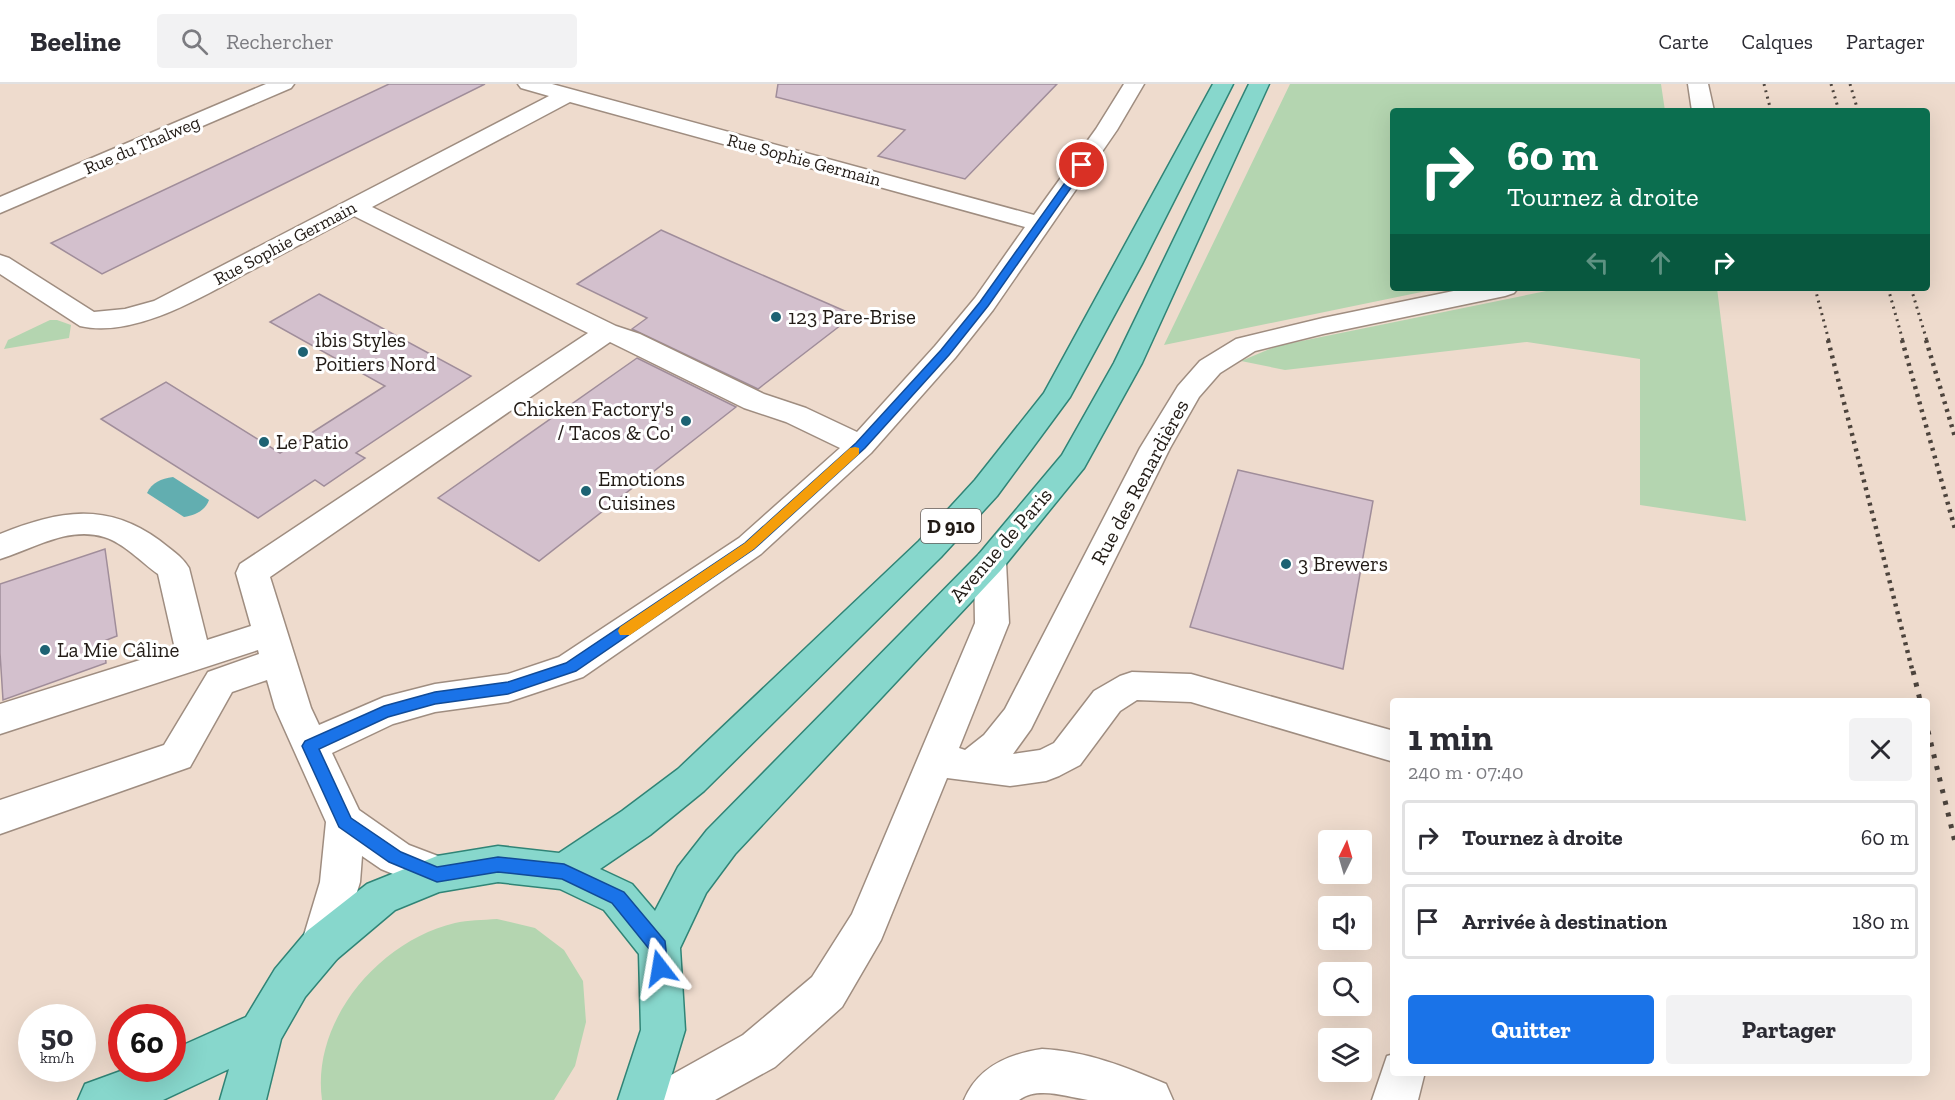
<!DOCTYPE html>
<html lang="fr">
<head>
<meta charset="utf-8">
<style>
	body { margin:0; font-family:"Zilla Slab",serif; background:#f2f2f3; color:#2b2b33; height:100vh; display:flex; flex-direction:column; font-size:22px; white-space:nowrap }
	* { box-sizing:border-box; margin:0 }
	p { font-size:20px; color:#7c7c81 }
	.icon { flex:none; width:33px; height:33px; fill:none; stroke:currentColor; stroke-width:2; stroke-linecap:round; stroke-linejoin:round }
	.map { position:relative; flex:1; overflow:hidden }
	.panel { position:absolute; left:1390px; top:614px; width:540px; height:378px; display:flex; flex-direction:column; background:#fff; border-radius:6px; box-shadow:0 6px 24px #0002 }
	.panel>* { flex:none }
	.guide { position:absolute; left:1390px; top:24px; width:540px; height:183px; border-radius:6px; box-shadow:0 6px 24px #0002; background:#0b6e4f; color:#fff; overflow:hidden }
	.needle { width:39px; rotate:5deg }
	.fabs { position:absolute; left:1318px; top:746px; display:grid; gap:12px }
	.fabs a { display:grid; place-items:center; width:54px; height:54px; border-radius:6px; background:#fff; box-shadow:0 6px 24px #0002; font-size:30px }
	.speed { position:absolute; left:18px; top:920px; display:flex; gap:12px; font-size:30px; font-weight:700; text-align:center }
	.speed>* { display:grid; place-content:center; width:78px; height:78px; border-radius:50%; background:#fff; box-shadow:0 6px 24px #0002; line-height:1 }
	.speed small { font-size:15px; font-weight:400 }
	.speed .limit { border:9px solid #d22; background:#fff; color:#111 }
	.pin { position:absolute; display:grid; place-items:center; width:51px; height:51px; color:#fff; margin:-26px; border:3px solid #fff; border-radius:50%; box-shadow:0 2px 6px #0007 }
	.me { position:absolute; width:66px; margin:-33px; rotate:346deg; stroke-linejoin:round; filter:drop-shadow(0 0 4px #0008) }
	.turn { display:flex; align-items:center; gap:21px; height:126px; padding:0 18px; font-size:27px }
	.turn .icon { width:78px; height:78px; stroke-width:2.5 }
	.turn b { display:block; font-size:42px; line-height:51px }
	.lanes { display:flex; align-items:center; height:57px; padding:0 18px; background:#0003; justify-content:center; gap:30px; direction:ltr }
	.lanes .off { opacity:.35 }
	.round { display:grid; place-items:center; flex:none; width:63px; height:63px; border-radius:6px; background:#f2f2f3 }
	.head { display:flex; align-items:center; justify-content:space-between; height:102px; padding:0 18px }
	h1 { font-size:36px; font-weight:700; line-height:45px }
	.cta { display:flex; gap:12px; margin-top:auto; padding:12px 18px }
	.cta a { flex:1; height:69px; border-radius:6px; background:#1a73e8; color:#fff; font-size:24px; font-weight:700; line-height:69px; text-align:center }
	.cta a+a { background:#f2f2f3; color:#2b2b33 }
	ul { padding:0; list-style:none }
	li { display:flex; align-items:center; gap:18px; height:75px; margin:0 12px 9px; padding:0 6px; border:3px solid #e1e1e2; border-radius:6px }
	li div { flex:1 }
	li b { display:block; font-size:22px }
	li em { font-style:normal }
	header { display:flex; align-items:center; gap:36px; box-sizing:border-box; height:84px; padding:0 30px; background:#fff; border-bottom:2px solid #e1e1e2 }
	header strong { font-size:28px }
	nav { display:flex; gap:33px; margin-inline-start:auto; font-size:21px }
	.search { width:420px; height:54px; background:#f2f2f3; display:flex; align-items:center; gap:15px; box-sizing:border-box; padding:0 21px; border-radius:6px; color:#7c7c81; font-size:22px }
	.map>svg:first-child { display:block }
</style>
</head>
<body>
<header>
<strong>Beeline</strong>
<div class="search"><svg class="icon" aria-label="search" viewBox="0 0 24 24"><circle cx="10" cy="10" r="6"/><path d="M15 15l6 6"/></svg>Rechercher</div>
<nav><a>Carte</a><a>Calques</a><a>Partager</a></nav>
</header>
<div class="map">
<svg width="1955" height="1016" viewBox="0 0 1955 1016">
	<rect width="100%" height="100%" fill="#eedbcd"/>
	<g fill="#b4d5b0">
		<polygon points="1290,0 1661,0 1665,27 1394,27 1394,204 1441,204 1164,261"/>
		<polygon points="1561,204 1717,204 1746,437 1640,421 1640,275 1527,258 1285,286 1241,277 1277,262"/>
		<polygon points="50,236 57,236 71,241 69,254 4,265 8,256"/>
		<path d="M497 835 535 844 564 866 583 897 586 938 575 982 554 1016H322C311 937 379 857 455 839 468 836 483 836 497 835Z"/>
	</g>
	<path fill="#62aeb0" d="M173 393 209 416C205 427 195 431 184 433L147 409C152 398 161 395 173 393Z"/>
	<g fill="#d3c0cd" stroke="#a08d9a" stroke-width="1.5">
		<polygon points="389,0 485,0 102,190 51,159"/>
		<polygon points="778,0 1057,0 965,95 878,72 905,46 776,13"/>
		<polygon points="661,146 730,177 854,231 758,305 632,245 647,234 577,200"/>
		<polygon points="319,210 471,292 356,369 365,374 324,402 315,396 258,434 101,335 166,298 280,369 385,302 270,238"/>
		<polygon points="637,274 736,323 539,477 438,414"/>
		<polygon points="1238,386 1373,417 1343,585 1190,543"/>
		<polygon points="105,465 117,552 104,557 106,579 3,616 0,569 0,500"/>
	</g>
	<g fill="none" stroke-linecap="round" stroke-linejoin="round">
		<defs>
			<g id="minor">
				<polygon points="266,0 294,0 291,4 0,129 0,113"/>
				<path d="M518 0H552L1034 131 1096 45 1124 0H1144L1117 46 993 226 955 274 871 369 761 470 583 593 508 618 435 628 393 640 332 669 359 726 409 761 451 777 457 790 451 803 437 808 381 785 362 772 360 798 337 875 322 881 307 875 301 861 320 798 326 738 275 624 267 596 232 608 190 683 0 750V716L164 661 208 588 259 570 258 566 0 650V620L175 565 158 490C141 478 124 459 104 453 68 442 33 465 0 475V450C57 427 106 417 159 456 170 465 182 472 189 484L207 556 251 542 236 489 240 480 588 249 354 132C320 150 286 168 252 186 205 211 135 255 80 242L0 190V171L9 174 94 228 125 225 154 217 549 12 521 4ZM570 18 1025 143 975 214 935 262 857 348 806 324 764 310 640 250 616 242 372 123ZM610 258 744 324 786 338 840 364 739 454 559 573 508 590 435 600 384 613 319 641 311 624 270 493Z"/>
				<polygon points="1688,0 1708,0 1714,27 1692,27"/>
				<polygon points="1468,204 1518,204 1514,209 1505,212 1323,250 1255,267 1220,289 1199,313 1170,364 1031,645 1013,670 1040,666 1054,659 1094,607 1120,592 1132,588 1191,590 1394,647 1394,678 1191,618 1137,616 1120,627 1080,681 1059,692 1046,697 1010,702 947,694 881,856 842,923 775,983 715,1016 648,1016 655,1000 743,951 812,893 852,830 975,539 974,478 979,470 990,466 1001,470 1006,478 1009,539 959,664 965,666 984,651 1005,625 1140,364 1178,302 1200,277 1236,255 1323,234"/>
				<path d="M1042 965C1086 967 1126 983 1166 1000L1173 1016C1145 1016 1115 1016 1088 1016 1067 1013 1038 1002 1019 1016H964C978 983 1008 970 1042 965Z"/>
				<polygon points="1394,970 1394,988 1425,988 1418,1016 1372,1016 1387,972"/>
			</g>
			<polygon id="major" points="1213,0 1233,0 1142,180 1070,313 997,412 941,473 704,707 650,751 600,785 632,800 655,827 678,783 707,746 979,470 1062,371 1114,279 1249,0 1269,0 1142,279 1084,384 1001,486 735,770 706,809 680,864 685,946 664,1016 618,1016 641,946 639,870 604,826 560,805 498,798 439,808 395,826 337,875 305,913 281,955 266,1016 220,1016 229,985 163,1016 78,1016 85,1000 129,984 172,984 172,966 246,933 275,885 307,847 367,800 437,772 498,762 559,769 622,727 678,685 919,457 975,396 1044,309"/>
		</defs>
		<use href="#minor" stroke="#9f8d80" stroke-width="3"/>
		<use href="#major" stroke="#308476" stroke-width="3"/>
		<use href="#minor" fill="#fff" fill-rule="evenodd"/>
		<use href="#major" fill="#87d7cc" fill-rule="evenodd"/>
		<g stroke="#4c433c" stroke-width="3" stroke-dasharray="2 4.5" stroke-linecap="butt">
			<polyline points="1764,0 1771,27"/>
			<polyline points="1831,0 1839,27"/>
			<polyline points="1850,0 1858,27"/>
			<polyline points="1815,204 1829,257"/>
			<polyline points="1888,204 1903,257"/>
			<polyline points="1911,204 1927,257"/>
		</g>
		<g stroke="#4c433c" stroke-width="4.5" stroke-dasharray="3 5" stroke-linecap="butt">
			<polyline points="1828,256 1913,589"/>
			<polyline points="1902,256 1955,445"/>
			<polyline points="1926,256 1955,353"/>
		</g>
		<g stroke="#4c433c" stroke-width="5" stroke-dasharray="4 8" stroke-linecap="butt">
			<polyline points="1913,587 1920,616"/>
			<polyline points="1928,647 1955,758"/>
		</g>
	</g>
	<polygon fill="#1a73e8" stroke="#114b97" stroke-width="1.5" points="1079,79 1087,81 988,222 949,271 865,364 754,465 576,587 508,610 435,620 388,633 319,665 351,734 401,768 437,783 498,773 564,780 624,808 665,857 668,884 666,890 660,892 653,890 650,866 612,819 562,795 498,788 437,798 389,778 339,743 302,662 305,657 384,622 435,608 508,598 566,579 745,459 856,359 941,266 980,218"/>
	<polygon fill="#f59e0b" points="855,363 859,364 859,370 754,465 630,551 620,551 618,547 620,543 745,459 850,364"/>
	<g fill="#1d6273" stroke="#fff" stroke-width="2">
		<circle cx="776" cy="233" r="6"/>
		<circle cx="303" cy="268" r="6"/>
		<circle cx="686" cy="337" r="6"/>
		<circle cx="264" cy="358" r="6"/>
		<circle cx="586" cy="407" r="6"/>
		<circle cx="1286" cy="480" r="6"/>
		<circle cx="45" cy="566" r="6"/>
	</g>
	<g text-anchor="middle" stroke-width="6" stroke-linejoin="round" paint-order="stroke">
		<g font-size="18" fill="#221b16" stroke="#fff">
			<text transform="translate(142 61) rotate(-23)" y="6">Rue du Thalweg</text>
			<text transform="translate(804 76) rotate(15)" y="6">Rue Sophie Germain</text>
			<text transform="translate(285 159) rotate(-28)" y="6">Rue Sophie Germain</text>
		</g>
		<rect fill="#fff" stroke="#645f5c" stroke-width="1.5" x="921" y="425" width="60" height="34" rx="4.5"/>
		<g font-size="20" font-weight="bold" fill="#221b16">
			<text x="951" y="449">D 910</text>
		</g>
		<g font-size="21" fill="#221b16" stroke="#fff" text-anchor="start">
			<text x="788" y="240">123 Pare-Brise</text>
			<text x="315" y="263">ibis Styles<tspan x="315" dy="24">Poitiers Nord</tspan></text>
			<text x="674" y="332" text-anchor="end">Chicken Factory's<tspan x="674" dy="24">/ Tacos &amp; Co'</tspan></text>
			<text x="276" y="365">Le Patio</text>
			<text x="598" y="402">Emotions<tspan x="598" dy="24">Cuisines</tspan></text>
			<text x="1298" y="487">3 Brewers</text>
			<text x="57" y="573">La Mie Câline</text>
		</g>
		<g font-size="21" fill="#221b16" stroke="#fff">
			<text transform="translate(1140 398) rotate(-62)" y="7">Rue des Renardières</text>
			<text transform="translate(1001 461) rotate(-49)" y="7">Avenue de Paris</text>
		</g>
	</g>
</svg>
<div class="fabs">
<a><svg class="needle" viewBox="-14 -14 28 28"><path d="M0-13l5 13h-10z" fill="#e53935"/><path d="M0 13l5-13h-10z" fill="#7c7c81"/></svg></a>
<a><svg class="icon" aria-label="sound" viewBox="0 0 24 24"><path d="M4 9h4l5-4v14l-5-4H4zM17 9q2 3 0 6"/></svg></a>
<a><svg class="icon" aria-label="search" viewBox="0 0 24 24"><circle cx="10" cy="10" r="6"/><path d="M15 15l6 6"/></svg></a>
<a><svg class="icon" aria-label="layers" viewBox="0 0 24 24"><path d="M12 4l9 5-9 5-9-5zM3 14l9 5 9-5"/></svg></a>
</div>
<div class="speed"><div>50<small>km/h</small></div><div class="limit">60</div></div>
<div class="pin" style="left:1082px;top:81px;background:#d93025"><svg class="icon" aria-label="arrive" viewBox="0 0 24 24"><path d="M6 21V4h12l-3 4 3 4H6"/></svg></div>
<svg class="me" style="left:660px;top:884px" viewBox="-20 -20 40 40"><path d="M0-17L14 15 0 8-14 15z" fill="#1a73e8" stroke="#fff" stroke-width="4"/></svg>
<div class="guide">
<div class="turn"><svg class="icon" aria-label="right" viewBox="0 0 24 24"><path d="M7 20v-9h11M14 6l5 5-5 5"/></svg><div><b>60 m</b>Tournez à droite</div></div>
<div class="lanes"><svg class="icon off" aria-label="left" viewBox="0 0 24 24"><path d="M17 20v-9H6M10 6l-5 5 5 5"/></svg><svg class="icon off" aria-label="ahead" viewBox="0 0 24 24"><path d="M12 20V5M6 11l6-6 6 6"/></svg><svg class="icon" aria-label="right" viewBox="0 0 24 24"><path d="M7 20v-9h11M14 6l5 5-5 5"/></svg></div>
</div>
<section class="panel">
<div class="head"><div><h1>1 min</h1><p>240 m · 07:40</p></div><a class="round"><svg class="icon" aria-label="close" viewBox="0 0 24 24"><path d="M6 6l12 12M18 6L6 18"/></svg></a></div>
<ul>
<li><svg class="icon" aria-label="right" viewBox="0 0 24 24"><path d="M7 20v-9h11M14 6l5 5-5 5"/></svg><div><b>Tournez à droite</b></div><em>60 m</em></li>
<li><svg class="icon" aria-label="arrive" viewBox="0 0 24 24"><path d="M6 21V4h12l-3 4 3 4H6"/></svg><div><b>Arrivée à destination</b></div><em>180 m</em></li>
</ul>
<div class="cta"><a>Quitter</a><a>Partager</a></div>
</section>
</div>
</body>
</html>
